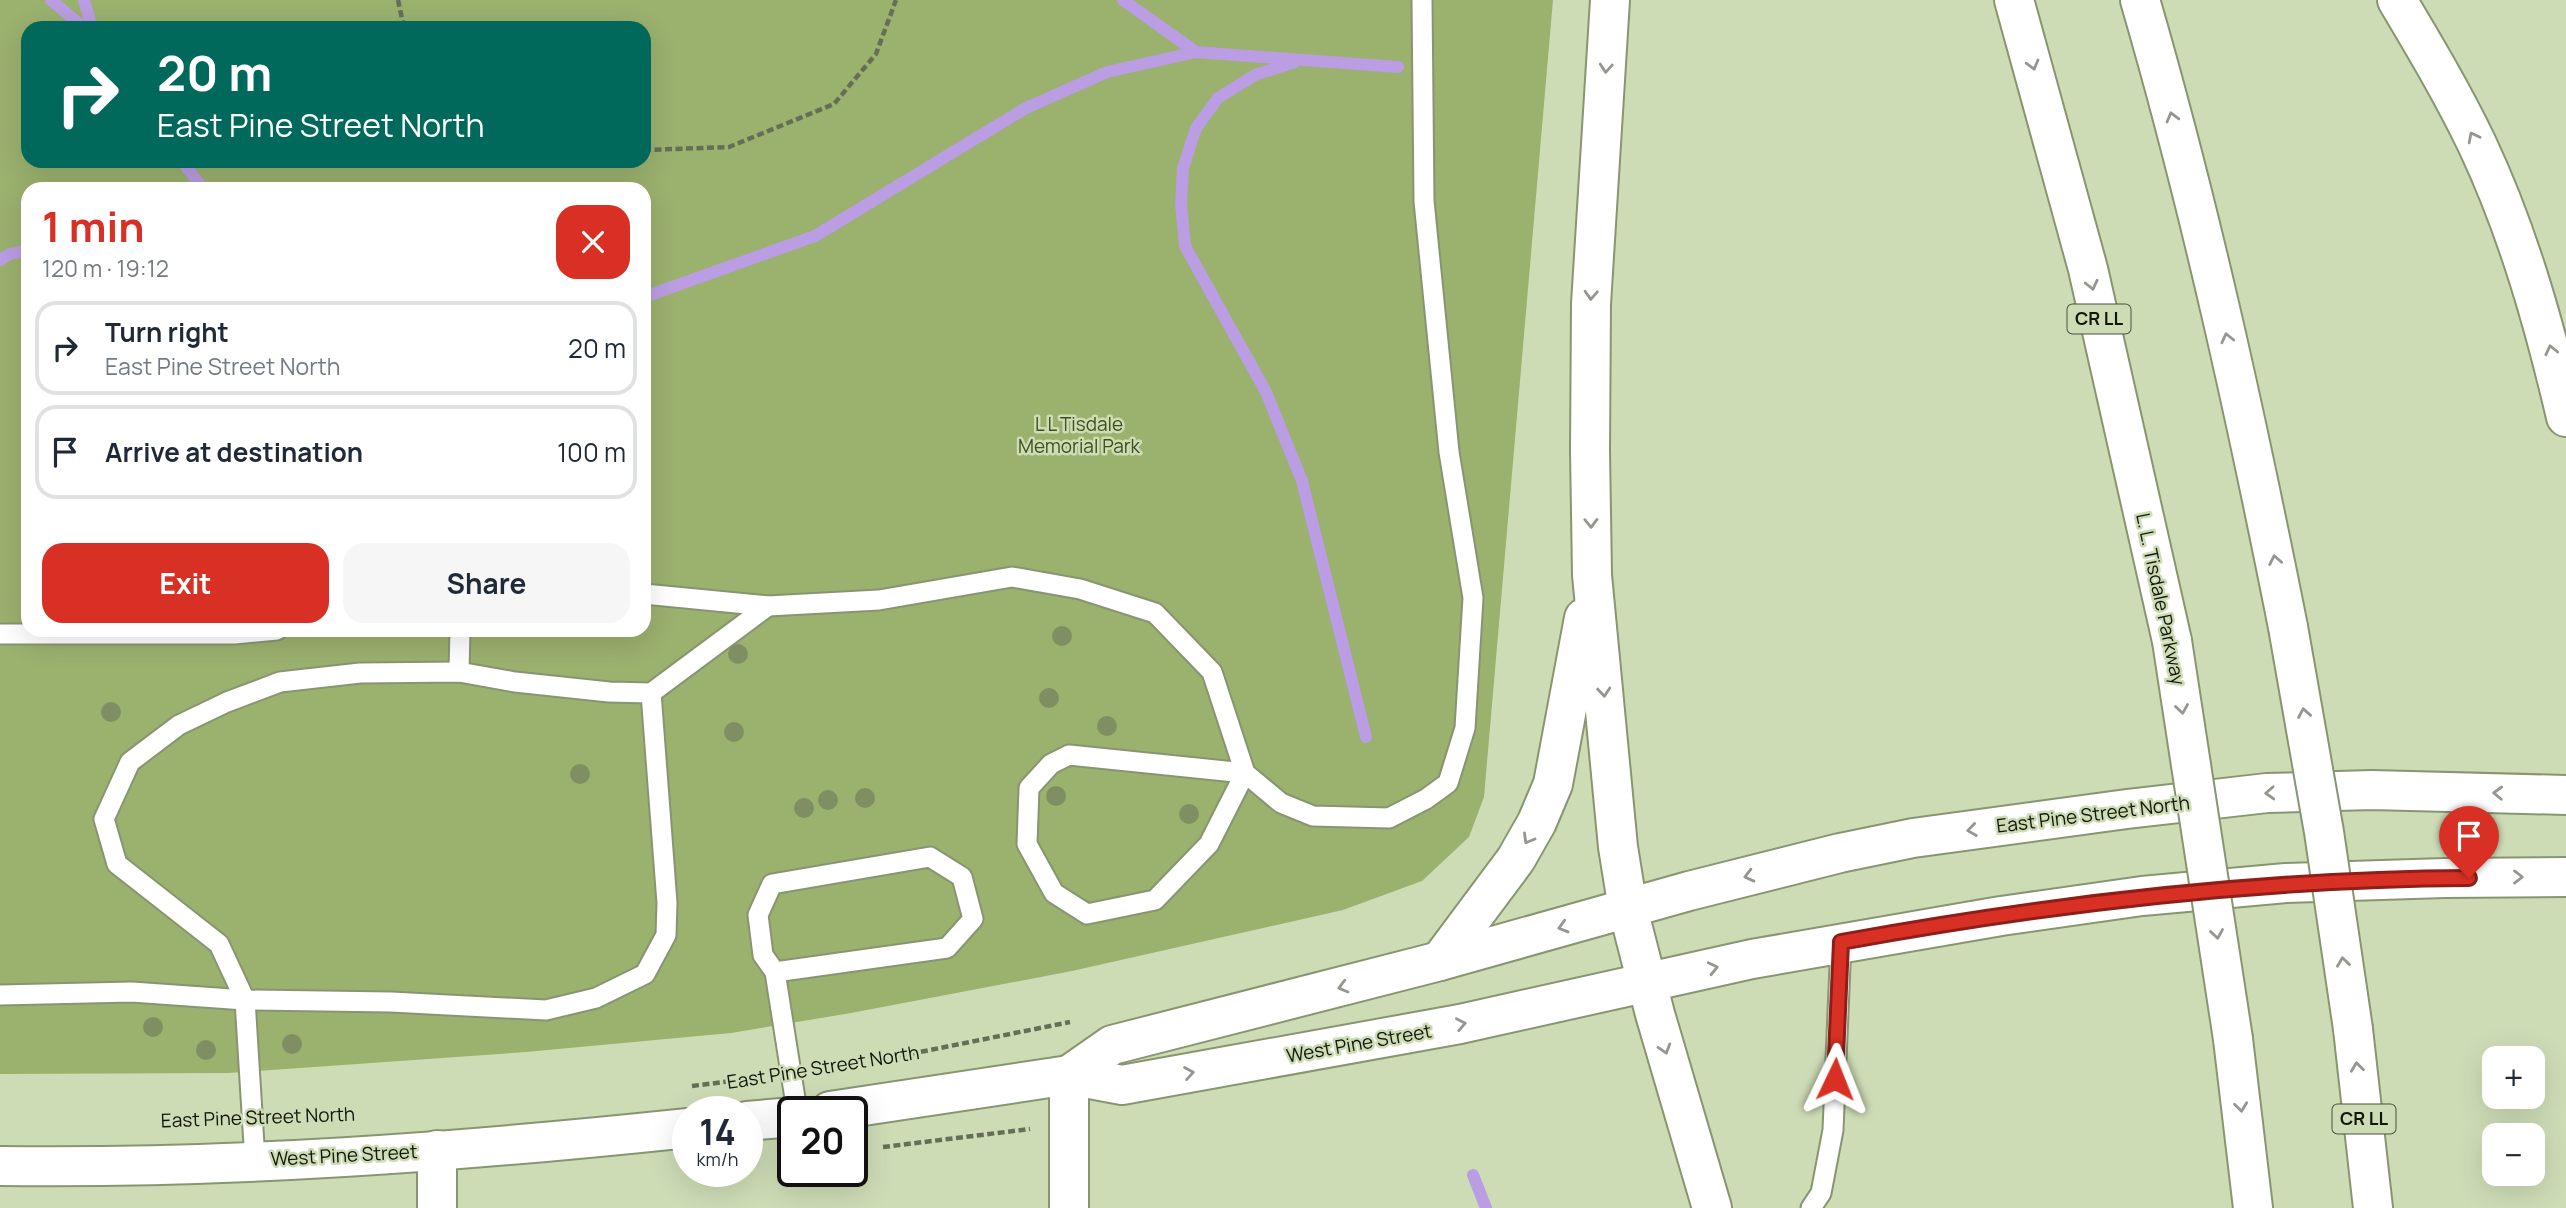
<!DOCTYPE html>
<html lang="en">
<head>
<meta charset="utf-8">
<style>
	body { margin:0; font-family:Manrope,sans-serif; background:#f6f6f7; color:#1f2937; height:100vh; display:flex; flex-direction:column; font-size:26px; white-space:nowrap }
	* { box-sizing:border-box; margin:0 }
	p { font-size:23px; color:#747a83 }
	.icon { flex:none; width:38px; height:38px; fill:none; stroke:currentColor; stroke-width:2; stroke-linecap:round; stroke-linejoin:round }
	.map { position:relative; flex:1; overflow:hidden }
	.details { position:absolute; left:21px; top:182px; width:630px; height:455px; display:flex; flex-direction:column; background:#fff; border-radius:21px; box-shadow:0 7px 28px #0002 }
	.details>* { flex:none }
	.guide { position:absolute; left:21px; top:21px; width:630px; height:147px; border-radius:21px; box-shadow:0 7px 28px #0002; background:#00695c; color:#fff; overflow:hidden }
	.buttons { position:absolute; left:2482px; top:1046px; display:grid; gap:14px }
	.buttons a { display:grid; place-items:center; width:63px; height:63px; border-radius:14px; background:#fff; box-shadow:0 7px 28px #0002; font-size:35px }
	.speed { position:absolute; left:672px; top:1096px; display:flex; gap:14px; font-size:35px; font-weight:700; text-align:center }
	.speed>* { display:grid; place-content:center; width:91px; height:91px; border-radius:50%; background:#fff; box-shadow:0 7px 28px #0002; line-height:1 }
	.speed small { font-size:18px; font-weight:400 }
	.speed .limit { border:4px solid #111; border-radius:10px; background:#fff; color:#111 }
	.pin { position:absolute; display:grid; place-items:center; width:60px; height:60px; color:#fff; margin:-72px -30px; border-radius:50% 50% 50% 0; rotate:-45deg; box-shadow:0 0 7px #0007 }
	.pin .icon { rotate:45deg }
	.me { position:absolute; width:77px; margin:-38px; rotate:2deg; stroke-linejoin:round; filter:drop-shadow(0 0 5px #0008) }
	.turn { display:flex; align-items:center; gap:24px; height:147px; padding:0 21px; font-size:32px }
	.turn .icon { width:91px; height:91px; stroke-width:2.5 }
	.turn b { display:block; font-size:49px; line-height:60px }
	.round { display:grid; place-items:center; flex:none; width:74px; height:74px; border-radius:21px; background:#f6f6f7 }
	.head { display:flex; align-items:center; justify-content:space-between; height:119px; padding:0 21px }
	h1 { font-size:42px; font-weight:700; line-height:52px; color:#d93025 }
	.button { display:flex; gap:14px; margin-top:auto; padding:14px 21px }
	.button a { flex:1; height:80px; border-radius:21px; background:#d93025; color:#fff; font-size:28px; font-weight:700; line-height:80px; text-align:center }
	.button a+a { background:#f6f6f7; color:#1f2937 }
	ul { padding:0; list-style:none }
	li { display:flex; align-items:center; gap:21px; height:94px; margin:0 14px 10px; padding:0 7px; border:4px solid #e0e1e3; border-radius:21px }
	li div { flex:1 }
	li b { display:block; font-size:26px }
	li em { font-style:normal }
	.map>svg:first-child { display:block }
</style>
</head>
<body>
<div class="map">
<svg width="2566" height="1208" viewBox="0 0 2566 1208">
	<rect width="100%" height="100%" fill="#cedcb6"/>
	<path fill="#9bb16e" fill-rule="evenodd" d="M0 0H1553L1484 797 1469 837 1422 881 1343 910 1072 971 851 1013 731 1033 526 1052 228 1073 0 1074ZM28 28H644V161H28ZM28 189H644V630H28Z"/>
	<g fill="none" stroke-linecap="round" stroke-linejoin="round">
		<g stroke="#ba9de2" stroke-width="12">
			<polyline points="51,0 84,28"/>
			<polyline points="84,0 92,28"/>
			<polyline points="1123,0 1196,52"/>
			<polyline points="1295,62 1255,75 1218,98 1196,128 1183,168 1181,204 1185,246 1266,392 1302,481 1366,737"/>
			<polyline points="182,161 203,189"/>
			<polyline points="0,260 10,254 28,250"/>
			<polyline points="644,297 815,236 1026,108 1107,72 1196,52 1398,67"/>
			<polyline points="1473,1175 1486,1208"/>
		</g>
		<defs>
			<g id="lane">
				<polyline points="644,594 768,606 879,600 1012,577 1080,589 1155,613 1212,672 1245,773 1281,803 1313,816 1389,818 1426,799 1448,783 1465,728 1473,598 1449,452 1424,201 1422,0"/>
				<polyline points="0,634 234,634 277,630"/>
				<polyline points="459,672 460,630"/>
				<polygon points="1069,755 1245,773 1209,844 1155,900 1087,914 1054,893 1027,844 1029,788 1051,764"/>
				<polyline points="775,972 947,948 973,919 962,877 930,857 772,884 758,915 763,955 775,972 797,1111"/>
				<polyline points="0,995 132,992 245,1000 391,1002 546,1010 596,998 645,974 666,935 667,903 651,693"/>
				<polyline points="255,1161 245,1000 219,944 117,864 104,819 130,762 179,725 227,702 280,682 360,673 459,672 515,682 609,692 651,693 768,606"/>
				<polyline points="1811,1208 1821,1193 1833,1130 1841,942"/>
			</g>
			<g id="street">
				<polyline points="1069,1075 1069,1208"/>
				<polyline points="437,1208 437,1150"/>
			</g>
			<g id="secondary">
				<polyline points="1069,1075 1112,1045 1440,961 1689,891 1840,853 1913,838 2127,809 2267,793 2372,790 2566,795"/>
				<polyline points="830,1111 1069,1075 1122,1085 1460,1024 1752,959 2001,916 2142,896 2286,883 2445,878 2566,877"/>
				<polyline points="747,1121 793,1117"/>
				<path d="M0 1166C229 1169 460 1152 688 1128"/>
			</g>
			<g id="highway">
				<polyline points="1610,0 1591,304 1590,450 1592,575 1618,847 1628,909 1655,1014 1712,1208"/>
				<polyline points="2014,0 2088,269 2172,641"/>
				<path d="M2140 0C2200 206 2246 416 2288 627"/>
				<path d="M2397 0C2425 47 2453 94 2477 144 2518 231 2544 323 2566 417"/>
				<polyline points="1440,961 1516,859 1537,822 1553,784 1584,618"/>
				<polyline points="2353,1029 2373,1208"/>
				<polyline points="2233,1039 2253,1208"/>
			</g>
		</defs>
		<use href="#lane" stroke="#889571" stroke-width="23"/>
		<use href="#street" stroke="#889571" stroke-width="42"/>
		<use href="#secondary" stroke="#889571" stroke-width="42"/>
		<use href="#highway" stroke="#889571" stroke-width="42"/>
		<g stroke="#666f56" stroke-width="4.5" stroke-dasharray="7 3.5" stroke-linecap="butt">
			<polyline points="398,0 404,28"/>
			<polyline points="644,150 729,147 834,104 876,54 896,0"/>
			<polyline points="890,1058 1070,1022"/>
			<polyline points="821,1068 850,1064"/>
			<polyline points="692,1086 732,1081"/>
			<polyline points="883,1147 1030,1129"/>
		</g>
		<use href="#lane" stroke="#fff" stroke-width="19"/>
		<use href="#street" stroke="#fff" stroke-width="38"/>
		<use href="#secondary" stroke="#fff" stroke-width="38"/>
		<use href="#highway" stroke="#fff" stroke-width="38"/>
		<defs>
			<g id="highway-bridge">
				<polyline points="2288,627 2324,832 2353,1029"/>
				<polyline points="2172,641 2233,1039"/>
			</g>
		</defs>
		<use href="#highway-bridge" stroke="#889571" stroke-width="42" stroke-linecap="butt"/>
		<use href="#highway-bridge" stroke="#fff" stroke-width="38"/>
	</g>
	<g fill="#808f61">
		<circle cx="1062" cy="636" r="10"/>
		<circle cx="738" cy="654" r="10"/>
		<circle cx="1049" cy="698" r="10"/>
		<circle cx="111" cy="712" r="10"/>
		<circle cx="1107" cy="726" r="10"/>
		<circle cx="734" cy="732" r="10"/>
		<circle cx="580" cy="774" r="10"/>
		<circle cx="1056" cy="796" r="10"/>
		<circle cx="865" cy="798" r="10"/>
		<circle cx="828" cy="800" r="10"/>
		<circle cx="804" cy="808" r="10"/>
		<circle cx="1189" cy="814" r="10"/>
		<circle cx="153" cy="1027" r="10"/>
		<circle cx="292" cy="1044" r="10"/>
		<circle cx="206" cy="1050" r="10"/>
	</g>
	<defs><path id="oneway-chevron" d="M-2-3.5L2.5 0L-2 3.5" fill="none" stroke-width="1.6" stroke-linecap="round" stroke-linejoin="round" transform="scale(1.75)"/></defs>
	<g stroke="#949690">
		<use href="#oneway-chevron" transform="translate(2033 65) rotate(75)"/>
		<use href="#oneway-chevron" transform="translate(1606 68) rotate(94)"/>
		<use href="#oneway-chevron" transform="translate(2172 117) rotate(-105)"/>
		<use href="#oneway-chevron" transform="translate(2473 137) rotate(-117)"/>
		<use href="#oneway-chevron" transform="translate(2092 285) rotate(77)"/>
		<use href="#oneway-chevron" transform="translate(1591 295) rotate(93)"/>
		<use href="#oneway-chevron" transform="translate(2227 338) rotate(-103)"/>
		<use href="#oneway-chevron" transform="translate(2551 350) rotate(-103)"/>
		<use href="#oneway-chevron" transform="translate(1591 523) rotate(89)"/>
		<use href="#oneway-chevron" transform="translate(2275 560) rotate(-101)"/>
		<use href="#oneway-chevron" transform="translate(1604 692) rotate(85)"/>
		<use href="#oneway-chevron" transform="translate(2182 709) rotate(81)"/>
		<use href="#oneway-chevron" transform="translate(2304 713) rotate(-100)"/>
		<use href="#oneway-chevron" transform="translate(2270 793) rotate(177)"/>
		<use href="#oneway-chevron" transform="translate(2498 793) rotate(-178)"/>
		<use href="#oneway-chevron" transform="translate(1972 830) rotate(172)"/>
		<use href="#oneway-chevron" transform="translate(1528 839) rotate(120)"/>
		<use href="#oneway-chevron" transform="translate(1749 876) rotate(166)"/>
		<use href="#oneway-chevron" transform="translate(2518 877)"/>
		<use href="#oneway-chevron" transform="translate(1563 927) rotate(164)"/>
		<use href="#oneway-chevron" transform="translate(2217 934) rotate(81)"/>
		<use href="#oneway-chevron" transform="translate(2343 962) rotate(-98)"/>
		<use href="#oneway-chevron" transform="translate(1713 968) rotate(-13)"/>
		<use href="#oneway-chevron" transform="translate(1343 987) rotate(165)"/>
		<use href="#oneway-chevron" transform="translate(1461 1024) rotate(-11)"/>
		<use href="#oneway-chevron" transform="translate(1665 1049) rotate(73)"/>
		<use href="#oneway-chevron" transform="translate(2357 1067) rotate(-97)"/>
		<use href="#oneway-chevron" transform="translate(1189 1073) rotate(-10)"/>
		<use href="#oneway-chevron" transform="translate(2241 1107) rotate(83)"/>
	</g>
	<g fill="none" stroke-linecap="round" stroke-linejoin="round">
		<defs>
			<path id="route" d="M1835 1079 1841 942C2049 904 2258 879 2469 878"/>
		</defs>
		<use href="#route" stroke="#8d1f18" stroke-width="18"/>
		<use href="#route" stroke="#d93025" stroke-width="12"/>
	</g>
	<g text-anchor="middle" stroke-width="5" stroke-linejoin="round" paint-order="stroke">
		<g fill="#cedcb6" stroke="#4a513c" stroke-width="2">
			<rect x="2067.5" y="304.5" width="63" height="29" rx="5"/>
			<rect x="2332.5" y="1104.5" width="63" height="29" rx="5"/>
		</g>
		<g font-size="18" font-weight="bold" fill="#111608">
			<text x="2099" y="325">CR LL</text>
			<text x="2364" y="1125">CR LL</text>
		</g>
		<g font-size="19" fill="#41501b" stroke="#cedcb6">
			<text x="1079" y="431">L L Tisdale<tspan x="1079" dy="22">Memorial Park</tspan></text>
		</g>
		<g font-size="19" fill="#111608" stroke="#cedcb6">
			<text transform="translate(2161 599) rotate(78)" y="7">L. L. Tisdale Parkway</text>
			<text transform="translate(2093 814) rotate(-7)" y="7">East Pine Street North</text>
			<text transform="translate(1359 1043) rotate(-10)" y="7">West Pine Street</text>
			<text transform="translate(823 1067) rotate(-9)" y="7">East Pine Street North</text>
			<text transform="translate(258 1117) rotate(-2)" y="7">East Pine Street North</text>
			<text transform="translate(344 1155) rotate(-3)" y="7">West Pine Street</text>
		</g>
	</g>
</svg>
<div class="buttons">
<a>+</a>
<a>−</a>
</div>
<div class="speed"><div>14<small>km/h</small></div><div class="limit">20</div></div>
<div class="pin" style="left:2469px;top:878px;background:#d93025"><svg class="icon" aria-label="arrive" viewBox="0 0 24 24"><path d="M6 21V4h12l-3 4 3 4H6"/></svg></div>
<svg class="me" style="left:1835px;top:1079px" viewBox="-20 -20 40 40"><path d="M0-17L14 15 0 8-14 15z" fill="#d93025" stroke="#fff" stroke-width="4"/></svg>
<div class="guide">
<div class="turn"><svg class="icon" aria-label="right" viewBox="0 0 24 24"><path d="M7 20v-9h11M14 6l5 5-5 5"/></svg><div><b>20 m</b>East Pine Street North</div></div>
</div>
<section class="details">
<div class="head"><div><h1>1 min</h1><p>120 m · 19:12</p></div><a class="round" style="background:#d93025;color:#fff"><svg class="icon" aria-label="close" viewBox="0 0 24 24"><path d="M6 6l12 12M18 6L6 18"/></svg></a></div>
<ul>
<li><svg class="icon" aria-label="right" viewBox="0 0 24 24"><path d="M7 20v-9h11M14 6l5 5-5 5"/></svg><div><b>Turn right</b><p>East Pine Street North</p></div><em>20 m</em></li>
<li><svg class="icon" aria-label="arrive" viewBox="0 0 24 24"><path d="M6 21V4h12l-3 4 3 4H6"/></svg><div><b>Arrive at destination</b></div><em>100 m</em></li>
</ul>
<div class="button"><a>Exit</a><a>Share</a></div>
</section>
</div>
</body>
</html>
